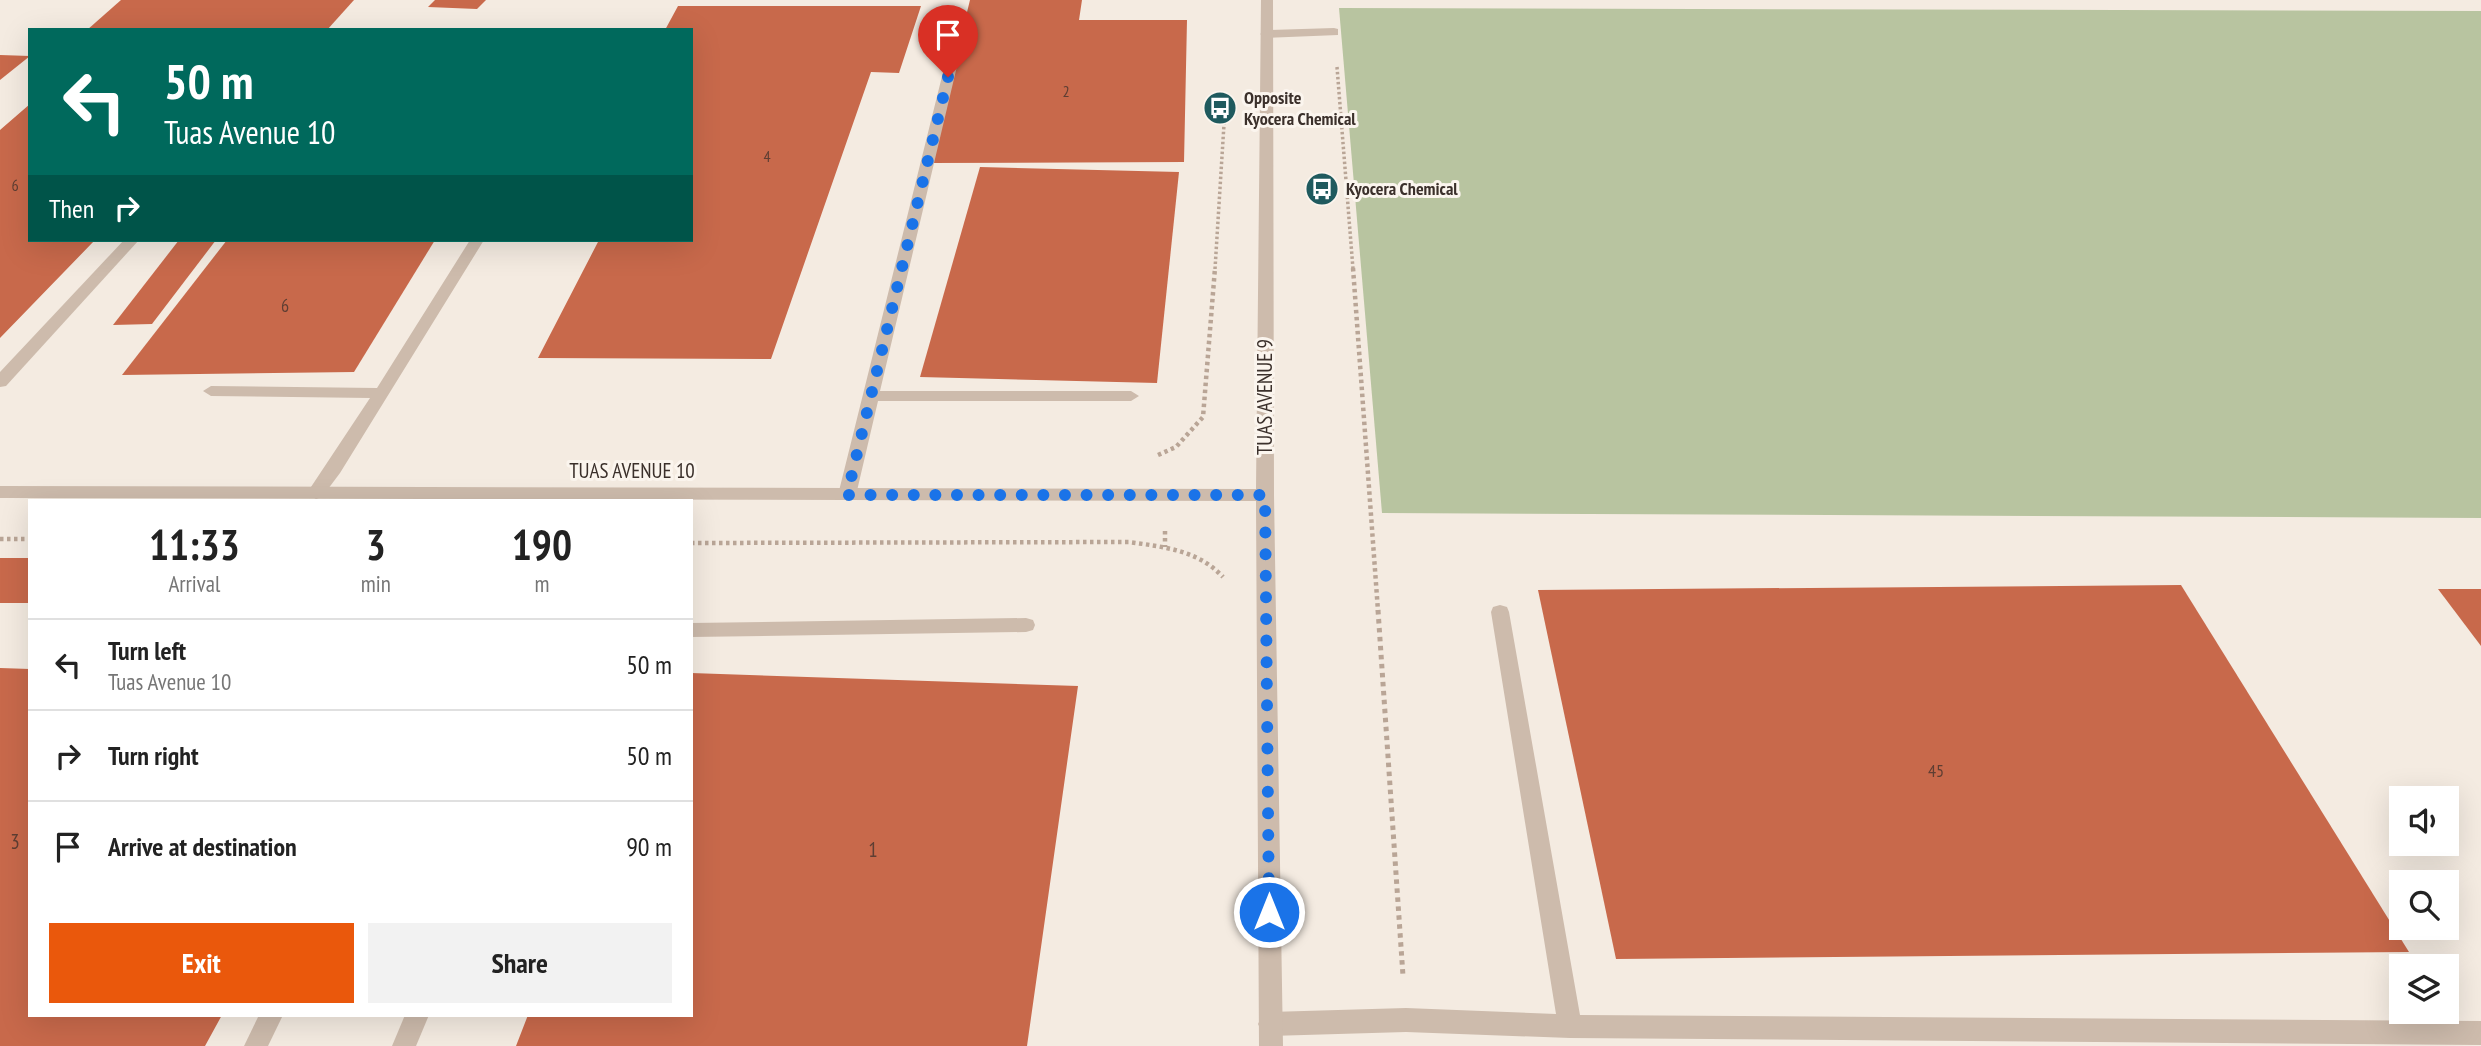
<!DOCTYPE html>
<html lang="en">
<head>
<meta charset="utf-8">
<style>
	body { margin:0; font-family:"PT Sans Narrow",sans-serif; background:#f2f2f2; color:#222; height:100vh; display:flex; flex-direction:column; font-size:26px; white-space:nowrap }
	* { box-sizing:border-box; margin:0 }
	p { font-size:23px; color:#767676 }
	.icon { flex:none; width:38px; height:38px; fill:none; stroke:currentColor; stroke-width:2; stroke-linecap:round; stroke-linejoin:round }
	.map { position:relative; flex:1; overflow:hidden }
	.drawer { position:absolute; left:28px; top:499px; width:665px; height:518px; display:flex; flex-direction:column; background:#fff; border-radius:0px; box-shadow:0 7px 28px #0002 }
	.drawer>* { flex:none }
	.top-card { position:absolute; left:28px; top:28px; width:665px; height:214px; border-radius:0px; box-shadow:0 7px 28px #0002; background:#00695c; color:#fff; overflow:hidden }
	.buttons { position:absolute; left:2389px; top:786px; display:grid; gap:14px }
	.buttons a { display:grid; place-items:center; width:70px; height:70px; border-radius:0px; background:#fff; box-shadow:0 7px 28px #0002; font-size:35px }
	.pin { position:absolute; display:grid; place-items:center; width:60px; height:60px; color:#fff; margin:-72px -30px; border-radius:50% 50% 50% 0; rotate:-45deg; box-shadow:0 0 7px #0007 }
	.pin .icon { rotate:45deg }
	.me { position:absolute; width:77px; margin:-38px; rotate:0deg; stroke-linejoin:round; filter:drop-shadow(0 0 5px #0008) }
	.turn { display:flex; align-items:center; gap:24px; height:147px; padding:0 21px; font-size:32px }
	.turn .icon { width:91px; height:91px; stroke-width:2.5 }
	.turn b { display:block; font-size:49px; line-height:60px }
	.then { display:flex; align-items:center; height:66px; padding:0 21px; background:#0003; gap:14px; font-size:26px }
	.eta { display:flex; justify-content:space-evenly; align-items:center; height:119px; text-align:center }
	.eta b { font-size:42px; font-weight:600; line-height:49px }
	.cta { display:flex; gap:14px; margin-top:auto; padding:14px 21px }
	.cta a { flex:1; height:80px; border-radius:0px; background:#ea580c; color:#fff; font-size:28px; font-weight:600; line-height:80px; text-align:center }
	.cta a+a { background:#f2f2f2; color:#222 }
	ul { padding:0; list-style:none }
	li { display:flex; align-items:center; gap:21px; height:91px; padding:0 21px; border-top:2px solid #e0e0e0 }
	li div { flex:1 }
	li b { display:block; font-size:26px }
	li em { font-style:normal }
	.map>svg:first-child { display:block }
</style>
</head>
<body>
<div class="map">
<svg width="2481" height="1046" viewBox="0 0 2481 1046">
	<rect width="100%" height="100%" fill="#f4ebe1"/>
	<polygon fill="#b8c4a0" points="1339,8 2481,11 2481,518 1382,513"/>
	<g fill="#c8694b">
		<polygon points="121,0 354,0 327,30 87,30"/>
		<polygon points="435,0 486,0 477,9 428,7"/>
		<polygon points="970,0 1082,0 1079,20 1187,20 1184,162 930,163"/>
		<polygon points="678,6 921,6 899,73 871,72 771,359 538,358 599,240 691,240 691,30 665,30"/>
		<polygon points="0,55 30,56 0,80"/>
		<polygon points="30,104 30,240 95,240 0,338 0,130"/>
		<polygon points="980,167 1179,172 1157,383 920,377"/>
		<polygon points="179,240 216,240 152,324 113,325"/>
		<polygon points="227,240 435,240 354,372 122,375"/>
		<rect x="0" y="558" width="30" height="45"/>
		<polygon points="2181,585 2409,952 1616,959 1538,590"/>
		<polygon points="2438,589 2481,589 2481,646"/>
		<polygon points="0,668 30,669 30,1015 222,1015 205,1046 0,1046"/>
		<polygon points="691,673 1078,686 1027,1046 516,1046 528,1015 691,1015"/>
	</g>
	<g fill="none" stroke-linecap="round" stroke-linejoin="round">
		<g stroke="#b9a596" stroke-width="3.5" stroke-dasharray="2.5 2.5" stroke-linecap="butt">
			<polyline points="1337,67 1353,269"/>
			<polyline points="1215,269 1225,108"/>
		</g>
		<g stroke="#b9a596" stroke-width="4.5" stroke-dasharray="3.5 3.5" stroke-linecap="butt">
			<polyline points="1353,268 1378,611"/>
			<polyline points="1158,455 1176,447 1203,417 1215,268"/>
			<polyline points="1165,531 1165,547"/>
			<polyline points="0,539 30,539"/>
			<path d="M691 543 1129 542C1164 547 1198 550 1223 577"/>
		</g>
		<polyline stroke="#b9a596" stroke-width="5" stroke-dasharray="4.5 4.5" stroke-linecap="butt" points="1378,610 1403,976"/>
		<g fill="#cdbbac" fill-rule="evenodd">
			<polygon points="961,20 967,24 880,391 1131,391 1139,396 1131,401 878,401 856,495 847,501 838,495 955,24"/>
			<polygon points="1334,28 1338,29 1338,35 1266,38 1260,34 1266,30"/>
			<polygon points="124,240 139,240 6,386 0,387 0,372"/>
			<polygon points="470,240 484,240 340,473 322,497 316,499 307,493 370,398 211,396 203,391 211,386 377,388"/>
			<polygon points="1500,605 1507,607 1509,612 1580,1015 2481,1021 2481,1045 1570,1038 1406,1032 1270,1036 1262,1032 1258,1024 1262,1016 1270,1012 1406,1008 1556,1014 1491,612 1493,607"/>
			<polygon points="1026,618 1033,620 1035,625 1033,630 1026,632 691,637 691,623"/>
			<polygon points="259,1015 283,1015 268,1046 244,1046"/>
			<polygon points="405,1015 429,1015 416,1046 392,1046"/>
		</g>
		<polygon fill="#cdbbac" fill-rule="evenodd" points="1261,0 1273,0 1274,495 1283,1046 1259,1046 1256,501 0,498 0,486 1256,489"/>
	</g>
	<g fill="none" stroke-linecap="round" stroke-linejoin="round">
		<polyline stroke="#1a73e8" stroke-width="12" stroke-dasharray="0 21.6" points="948,77 847,495 1265,495 1269,912"/>
	</g>
	<defs>
		<symbol id="bus-disc" viewBox="-11 -11 22 22"><circle r="9.5" fill="#1f5a5e" stroke="#fbf5ee"/><path d="M-5-6H5V4H4V6H2V4H-2V6H-4V4H-5ZM-3.5-4V0h7V-4ZM-3.5 1.2v1.5H-2V1.2ZM2 1.2v1.5H3.5V1.2Z" fill="#fff"/></symbol>
	</defs>
	<g fill-rule="evenodd">
		<use href="#bus-disc" x="1201" y="89" width="38" height="38"/>
		<use href="#bus-disc" x="1303" y="170" width="38" height="38"/>
	</g>
	<g text-anchor="middle" stroke-width="6" stroke-linejoin="round" paint-order="stroke">
		<g font-size="16" fill="#5e3e33">
			<text x="1066" y="97">2</text>
			<text x="767" y="162">4</text>
			<text x="15" y="191">6</text>
		</g>
		<g font-size="18" font-weight="bold" fill="#3b302b" stroke="#fbf5ee" text-anchor="start">
			<text x="1244" y="104">Opposite<tspan x="1244" dy="21">Kyocera Chemical</tspan></text>
			<text x="1346" y="195">Kyocera Chemical</text>
		</g>
		<g font-size="18" fill="#5e3e33">
			<text x="285" y="312">6</text>
			<text x="1936" y="777">45</text>
		</g>
		<g font-size="21" fill="#3b302b" stroke="#fbf5ee">
			<text transform="translate(1265 397) rotate(-90)" y="7">TUAS AVENUE 9</text>
			<text x="632" y="478">TUAS AVENUE 10</text>
		</g>
		<g font-size="21" fill="#5e3e33">
			<text x="15" y="849">3</text>
			<text x="873" y="857">1</text>
		</g>
	</g>
</svg>
<div class="buttons">
<a><svg class="icon" aria-label="sound" viewBox="0 0 24 24"><path d="M4 9h4l5-4v14l-5-4H4zM17 9q2 3 0 6"/></svg></a>
<a><svg class="icon" aria-label="search" viewBox="0 0 24 24"><circle cx="10" cy="10" r="6"/><path d="M15 15l6 6"/></svg></a>
<a><svg class="icon" aria-label="layers" viewBox="0 0 24 24"><path d="M12 4l9 5-9 5-9-5zM3 14l9 5 9-5"/></svg></a>
</div>
<div class="pin" style="left:948px;top:77px;background:#d93025"><svg class="icon" aria-label="arrive" viewBox="0 0 24 24"><path d="M6 21V4h12l-3 4 3 4H6"/></svg></div>
<svg class="me" style="left:1269px;top:912px" viewBox="-20 -20 40 40"><circle r="17" fill="#1a73e8" stroke="#fff" stroke-width="3"/><path d="M0-11L8 9 0 5-8 9z" fill="#fff"/></svg>
<div class="top-card">
<div class="turn"><svg class="icon" aria-label="left" viewBox="0 0 24 24"><path d="M17 20v-9H6M10 6l-5 5 5 5"/></svg><div><b>50 m</b>Tuas Avenue 10</div></div>
<div class="then">Then<svg class="icon" aria-label="right" viewBox="0 0 24 24"><path d="M7 20v-9h11M14 6l5 5-5 5"/></svg></div>
</div>
<section class="drawer">
<div class="eta">
<div><b>11:33</b><p>Arrival</p></div>
<div><b>3</b><p>min</p></div>
<div><b>190</b><p>m</p></div>
</div>
<ul>
<li><svg class="icon" aria-label="left" viewBox="0 0 24 24"><path d="M17 20v-9H6M10 6l-5 5 5 5"/></svg><div><b>Turn left</b><p>Tuas Avenue 10</p></div><em>50 m</em></li>
<li><svg class="icon" aria-label="right" viewBox="0 0 24 24"><path d="M7 20v-9h11M14 6l5 5-5 5"/></svg><div><b>Turn right</b></div><em>50 m</em></li>
<li><svg class="icon" aria-label="arrive" viewBox="0 0 24 24"><path d="M6 21V4h12l-3 4 3 4H6"/></svg><div><b>Arrive at destination</b></div><em>90 m</em></li>
</ul>
<div class="cta"><a>Exit</a><a>Share</a></div>
</section>
</div>
</body>
</html>
